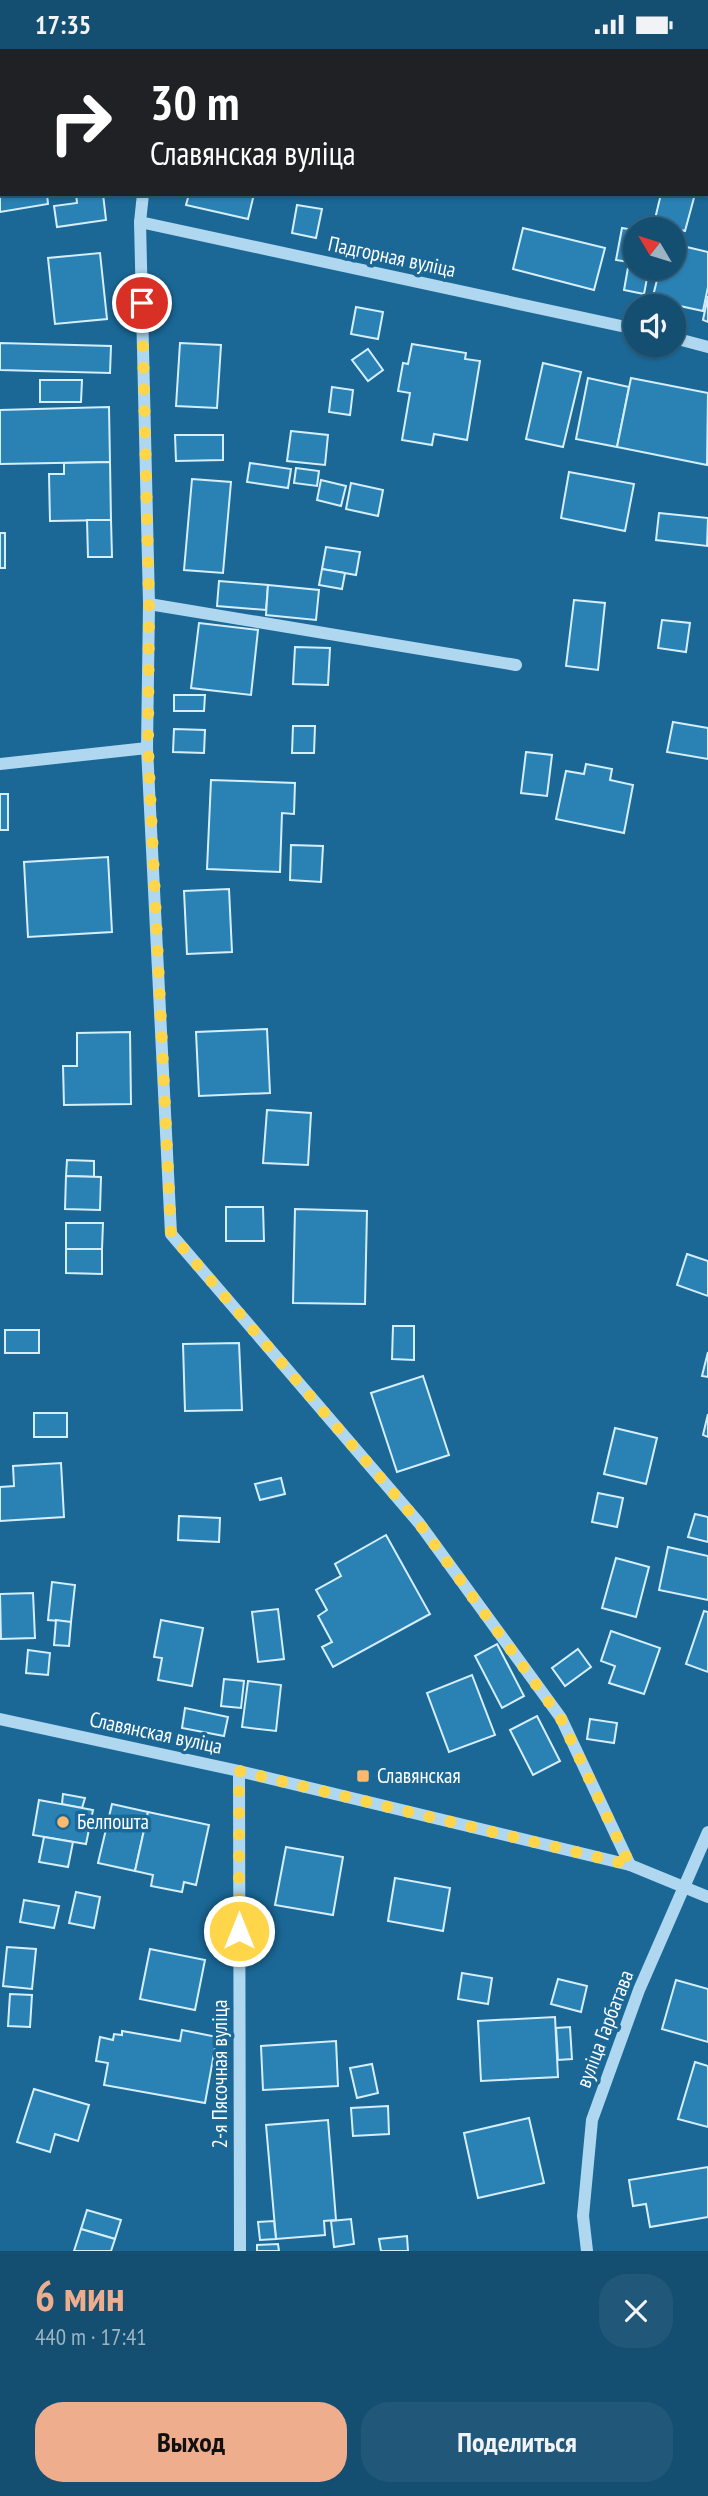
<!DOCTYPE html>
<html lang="ru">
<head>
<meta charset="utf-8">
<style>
	body { margin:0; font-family:"PT Sans Narrow",sans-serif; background:#215879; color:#f1f3f6; height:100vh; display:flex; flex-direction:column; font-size:26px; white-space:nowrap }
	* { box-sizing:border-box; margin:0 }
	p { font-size:23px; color:#9db4c3 }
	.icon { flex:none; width:38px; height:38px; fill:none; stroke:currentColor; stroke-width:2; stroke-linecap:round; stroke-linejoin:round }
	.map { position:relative; height:2202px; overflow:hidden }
	.drawer { display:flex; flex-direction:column; background:#144e71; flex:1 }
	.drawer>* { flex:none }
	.hud { position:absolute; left:0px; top:0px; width:709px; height:147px; box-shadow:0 2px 5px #0004,0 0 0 2px #336584; background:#202124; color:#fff; overflow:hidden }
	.needle { width:46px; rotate:308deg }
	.fabs { position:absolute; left:623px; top:168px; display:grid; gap:14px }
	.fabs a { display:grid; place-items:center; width:63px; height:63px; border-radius:50%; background:#144e71; box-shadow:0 2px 5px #0004,0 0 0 2px #336584; font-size:35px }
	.pin { position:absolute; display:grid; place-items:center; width:60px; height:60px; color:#fff; margin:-30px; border:4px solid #fff; border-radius:50%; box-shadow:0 2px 7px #0007 }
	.me { position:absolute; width:77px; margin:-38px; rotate:0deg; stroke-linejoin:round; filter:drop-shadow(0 0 5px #0008) }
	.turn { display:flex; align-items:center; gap:24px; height:147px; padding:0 35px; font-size:32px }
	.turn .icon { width:91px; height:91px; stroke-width:2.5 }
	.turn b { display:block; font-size:49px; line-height:60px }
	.round { display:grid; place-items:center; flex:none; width:74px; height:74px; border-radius:28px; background:#215879 }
	.headline { display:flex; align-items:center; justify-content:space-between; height:119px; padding:0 35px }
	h1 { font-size:42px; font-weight:800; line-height:52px; color:#eead8d }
	.button { display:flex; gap:14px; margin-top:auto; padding:14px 35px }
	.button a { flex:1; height:80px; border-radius:28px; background:#eead8d; color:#111; font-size:28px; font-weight:800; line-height:80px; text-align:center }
	.button a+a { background:#215879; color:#f1f3f6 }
	.status { display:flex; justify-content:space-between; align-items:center; height:49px; padding:0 35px; background:#144e71; direction:ltr }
	.status svg { height:19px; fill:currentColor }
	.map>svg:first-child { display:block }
</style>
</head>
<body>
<div class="status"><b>17:35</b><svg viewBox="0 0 49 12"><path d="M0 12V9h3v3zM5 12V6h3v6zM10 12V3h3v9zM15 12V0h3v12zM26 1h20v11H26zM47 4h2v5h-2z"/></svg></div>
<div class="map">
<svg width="708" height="2202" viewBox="0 0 708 2202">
	<rect width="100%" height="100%" fill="#1b6897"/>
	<g fill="#2a82b4" stroke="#d5eefb" stroke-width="2">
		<polygon points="55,0 84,0 55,2"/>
		<polygon points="84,0 150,0 83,2"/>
		<polygon points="220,0 296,0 296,2"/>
		<polygon points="521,0 553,0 520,2"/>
		<polygon points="0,102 2,102 2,145 47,145 48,155 0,163"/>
		<polygon points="76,145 103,145 106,171 57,178 54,157 77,154"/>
		<polygon points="189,145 254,145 248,170 186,156"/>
		<polygon points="661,145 695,145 685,182 654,174"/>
		<polygon points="297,156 322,160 316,189 292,184"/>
		<polygon points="523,179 605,199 594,241 513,220"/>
		<polygon points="622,179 635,181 635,214 616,211"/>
		<polygon points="674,195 708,203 708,238 703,262 652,251 660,219 674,219"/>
		<polygon points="100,204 107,270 55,275 48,209"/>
		<polygon points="629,213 635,214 635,219 649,219 644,245 624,241"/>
		<polygon points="708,247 708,273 703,271"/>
		<polygon points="356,258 383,263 378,290 351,285"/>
		<polygon points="0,294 111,297 110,324 0,321"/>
		<polygon points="180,294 221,296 217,359 176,357"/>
		<polygon points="412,295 466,304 465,310 480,312 467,391 434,385 432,396 402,391 410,344 398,342 403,314 408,315"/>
		<polygon points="368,300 383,321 368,332 352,311"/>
		<polygon points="543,314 581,323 563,398 526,390"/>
		<polygon points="588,329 629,338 617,398 576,390"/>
		<polygon points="631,329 708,344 707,416 617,398"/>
		<polygon points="40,331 82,331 81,353 40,353"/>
		<polygon points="332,338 353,341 350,366 329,363"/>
		<polygon points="109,358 110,413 0,415 0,361"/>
		<polygon points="291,382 328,386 325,416 287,412"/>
		<polygon points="175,386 223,386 223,411 176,412"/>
		<polygon points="110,413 111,471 50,472 49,425 64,425 64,414"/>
		<polygon points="250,414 291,420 288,439 247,433"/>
		<polygon points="296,419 319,422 317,437 294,434"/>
		<polygon points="569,423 634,435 625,482 561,469"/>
		<polygon points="192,430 231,433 223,524 184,521"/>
		<polygon points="321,431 346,437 341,457 317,451"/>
		<polygon points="351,434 383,441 378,467 346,460"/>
		<polygon points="659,464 708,469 707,497 656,491"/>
		<polygon points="87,471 111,471 112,508 88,508"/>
		<rect x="0" y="484" width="5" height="35"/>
		<polygon points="326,498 360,503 356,526 322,520"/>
		<polygon points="322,520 345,524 342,540 319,536"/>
		<polygon points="219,532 268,536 266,561 217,557"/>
		<polygon points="268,536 319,541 316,571 266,566"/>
		<polygon points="574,551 605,554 598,621 566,617"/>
		<polygon points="662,571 690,574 686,603 658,599"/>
		<polygon points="199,574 258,581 251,646 191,639"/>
		<polygon points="295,598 330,599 328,636 293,635"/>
		<polygon points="174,646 205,646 204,662 174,662"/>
		<polygon points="673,673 708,679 708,710 667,703"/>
		<polygon points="293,677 315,677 314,704 292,704"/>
		<polygon points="174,680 205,681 204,704 173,703"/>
		<polygon points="526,703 552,706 547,747 521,744"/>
		<polygon points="586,715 612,720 610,731 633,736 624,784 556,770 566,722 584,725"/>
		<polygon points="211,731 295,734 294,765 282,764 280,823 207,820"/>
		<rect x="0" y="745" width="8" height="36"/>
		<polygon points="291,796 323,797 321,833 290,831"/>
		<polygon points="108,808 112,883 28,888 24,813"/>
		<polygon points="229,840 232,903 187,905 184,842"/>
		<polygon points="267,980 270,1044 199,1047 196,983"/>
		<polygon points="130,983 131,1055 64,1056 63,1017 77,1017 77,984"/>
		<polygon points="267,1061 311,1064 308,1116 263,1114"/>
		<polygon points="67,1111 94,1112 94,1128 66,1127"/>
		<polygon points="66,1127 101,1128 100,1161 65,1160"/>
		<polygon points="226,1158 263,1158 264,1192 226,1192"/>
		<polygon points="295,1160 367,1162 365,1255 293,1254"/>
		<polygon points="66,1174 103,1174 102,1200 66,1200"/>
		<polygon points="66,1200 102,1200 102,1225 66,1224"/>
		<polygon points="687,1205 708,1212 708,1247 677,1236"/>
		<polygon points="393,1277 414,1277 414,1311 392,1310"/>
		<rect x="5" y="1281" width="34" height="23"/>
		<polygon points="239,1294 242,1361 185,1362 183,1295"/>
		<polygon points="708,1303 708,1328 702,1327"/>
		<polygon points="423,1327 449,1406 397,1423 371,1344"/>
		<rect x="34" y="1364" width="33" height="24"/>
		<polygon points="708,1365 708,1388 703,1386"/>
		<polygon points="615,1379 657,1389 646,1435 604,1425"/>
		<polygon points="61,1414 64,1468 0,1472 0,1438 14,1437 13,1417"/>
		<polygon points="281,1429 285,1445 260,1451 255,1435"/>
		<polygon points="598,1444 623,1449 617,1478 592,1473"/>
		<polygon points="695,1465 708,1468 708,1493 688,1488"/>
		<polygon points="179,1467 220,1469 219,1493 178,1491"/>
		<polygon points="386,1486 430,1565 333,1618 322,1598 332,1593 318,1567 327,1561 316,1541 341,1527 335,1515"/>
		<polygon points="668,1498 708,1507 708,1551 659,1541"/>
		<polygon points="616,1509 649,1518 636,1568 602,1559"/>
		<polygon points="52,1533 75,1536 71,1573 48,1571"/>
		<polygon points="33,1544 35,1589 1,1590 0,1545"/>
		<polygon points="278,1560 284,1610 258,1613 252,1563"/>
		<polygon points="704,1562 708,1563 708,1623 686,1615"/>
		<polygon points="56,1571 71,1573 69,1597 54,1596"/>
		<polygon points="161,1571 203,1579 192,1637 158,1631 162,1609 154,1608"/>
		<polygon points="611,1582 660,1599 644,1645 609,1634 615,1617 601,1612"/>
		<polygon points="497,1595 524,1647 502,1659 475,1607"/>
		<polygon points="578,1600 591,1618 565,1637 552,1619"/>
		<polygon points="28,1601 50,1604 48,1626 26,1624"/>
		<polygon points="472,1626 495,1686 449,1703 427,1644"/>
		<polygon points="224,1630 244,1632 241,1659 221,1657"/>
		<polygon points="248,1632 281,1636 276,1682 242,1678"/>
		<polygon points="185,1659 228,1668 224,1687 182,1679"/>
		<polygon points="537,1667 560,1712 533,1726 510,1681"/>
		<polygon points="590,1670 617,1674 614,1694 587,1690"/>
		<polygon points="63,1745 85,1749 82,1759 62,1755"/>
		<polygon points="39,1751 93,1761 86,1795 33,1786"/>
		<polygon points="112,1755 148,1763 135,1822 98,1814"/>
		<polygon points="148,1763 209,1776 196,1836 184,1833 182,1843 151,1837 153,1826 135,1822"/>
		<polygon points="44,1788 73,1793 68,1818 39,1813"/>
		<polygon points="286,1798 343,1808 333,1866 275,1856"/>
		<polygon points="395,1829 450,1839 443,1882 388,1872"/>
		<polygon points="76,1843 100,1848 94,1879 69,1874"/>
		<polygon points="24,1851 59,1857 54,1879 20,1873"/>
		<polygon points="7,1898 36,1900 32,1940 3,1937"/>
		<polygon points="150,1900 205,1911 195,1961 140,1950"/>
		<polygon points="462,1924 492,1929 488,1955 458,1950"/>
		<polygon points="558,1930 587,1937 581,1963 551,1955"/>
		<polygon points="676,1931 708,1940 708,1993 662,1980"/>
		<polygon points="10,1945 32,1946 30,1978 8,1977"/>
		<polygon points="555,1968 558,2028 481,2032 478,1972"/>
		<polygon points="570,1978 572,2010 558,2011 556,1979"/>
		<polygon points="182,1981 217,1988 205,2054 104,2036 108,2014 96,2012 100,1988 113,1991 114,1985 122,1986 122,1982 180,1992"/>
		<polygon points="336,1992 338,2037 263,2041 261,1997"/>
		<polygon points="695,2013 708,2017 708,2078 678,2070"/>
		<polygon points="372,2015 378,2044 357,2049 350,2019"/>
		<polygon points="34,2040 89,2056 78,2092 55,2085 50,2103 17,2093"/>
		<polygon points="388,2057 389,2085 353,2087 351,2059"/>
		<polygon points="529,2069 544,2134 478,2149 464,2084"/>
		<polygon points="328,2071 336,2171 324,2172 325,2186 276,2190 266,2076"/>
		<polygon points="708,2118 708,2168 650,2178 646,2155 633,2157 629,2131"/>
		<polygon points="87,2161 121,2171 115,2190 81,2180"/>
		<polygon points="351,2170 354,2195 334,2198 331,2172"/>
		<polygon points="274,2172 276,2190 260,2191 258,2173"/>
		<polygon points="81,2180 115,2190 111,2202 74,2202"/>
		<polygon points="407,2187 408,2202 381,2202 379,2190"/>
		<polygon points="278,2195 279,2202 257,2202 257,2196"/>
	</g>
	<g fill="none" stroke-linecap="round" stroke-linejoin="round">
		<g stroke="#afd8f0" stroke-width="12">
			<polyline points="177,2 177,0"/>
			<polyline points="0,20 2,22"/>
			<polyline points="143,145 140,173 149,555 147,699 171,1185 419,1474 561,1669 630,1816"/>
			<polyline points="140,173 635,280"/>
			<polyline points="674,289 708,298"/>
			<polyline points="149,555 516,616"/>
			<polyline points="0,715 147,699"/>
			<polyline points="0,1670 239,1722 630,1816 708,1848"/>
			<polyline points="239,1722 240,2202"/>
			<polyline points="587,2202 583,2167 592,2071 639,1941 708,1783"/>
		</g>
	</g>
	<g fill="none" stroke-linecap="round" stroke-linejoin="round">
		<polyline stroke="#ffd54a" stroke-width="12" stroke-dasharray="0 21.6" points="142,254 149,555 148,699 171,1185 419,1474 561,1670 630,1816 239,1722 239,1882"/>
	</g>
	<g fill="#ffb96d" stroke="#1b6897" stroke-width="2.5">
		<rect x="356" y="1720" width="14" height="14" rx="3.5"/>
		<circle cx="63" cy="1773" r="7"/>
	</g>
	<g text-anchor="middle" stroke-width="7" stroke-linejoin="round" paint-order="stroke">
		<g font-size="21" fill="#fff" stroke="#1b6897">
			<text transform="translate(392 208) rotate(12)" y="7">Падгорная вуліца</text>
			<text transform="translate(156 1684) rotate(12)" y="7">Славянская вуліца</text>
			<text transform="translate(605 1980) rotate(-69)" y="7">вуліца Гарбатава</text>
			<text transform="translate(220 2025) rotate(-90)" y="7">2-я Пясочная вуліца</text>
		</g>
		<g font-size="21" fill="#fff" stroke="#1b6897" text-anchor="start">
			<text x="377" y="1734">Славянская</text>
			<text x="77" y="1780">Белпошта</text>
		</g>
	</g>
</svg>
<div class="fabs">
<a><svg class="needle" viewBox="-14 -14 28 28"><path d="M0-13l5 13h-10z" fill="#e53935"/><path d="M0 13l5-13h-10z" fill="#9db4c3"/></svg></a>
<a><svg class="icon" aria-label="sound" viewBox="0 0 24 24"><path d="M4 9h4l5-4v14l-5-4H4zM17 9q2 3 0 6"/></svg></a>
</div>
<div class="pin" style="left:142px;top:254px;background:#d93025"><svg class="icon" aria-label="arrive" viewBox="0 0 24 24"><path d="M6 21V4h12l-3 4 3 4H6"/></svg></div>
<svg class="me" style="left:239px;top:1882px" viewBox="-20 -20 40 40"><circle r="17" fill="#ffd54a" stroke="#fff" stroke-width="3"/><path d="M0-11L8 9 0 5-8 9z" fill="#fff"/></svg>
<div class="hud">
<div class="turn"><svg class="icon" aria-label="right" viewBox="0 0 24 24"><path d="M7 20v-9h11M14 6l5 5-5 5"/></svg><div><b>30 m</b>Славянская вуліца</div></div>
</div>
</div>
<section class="drawer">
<div class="headline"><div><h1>6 мин</h1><p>440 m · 17:41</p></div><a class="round"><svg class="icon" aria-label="close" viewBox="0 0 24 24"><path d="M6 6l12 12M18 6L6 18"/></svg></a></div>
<div class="button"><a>Выход</a><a>Поделиться</a></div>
</section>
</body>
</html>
